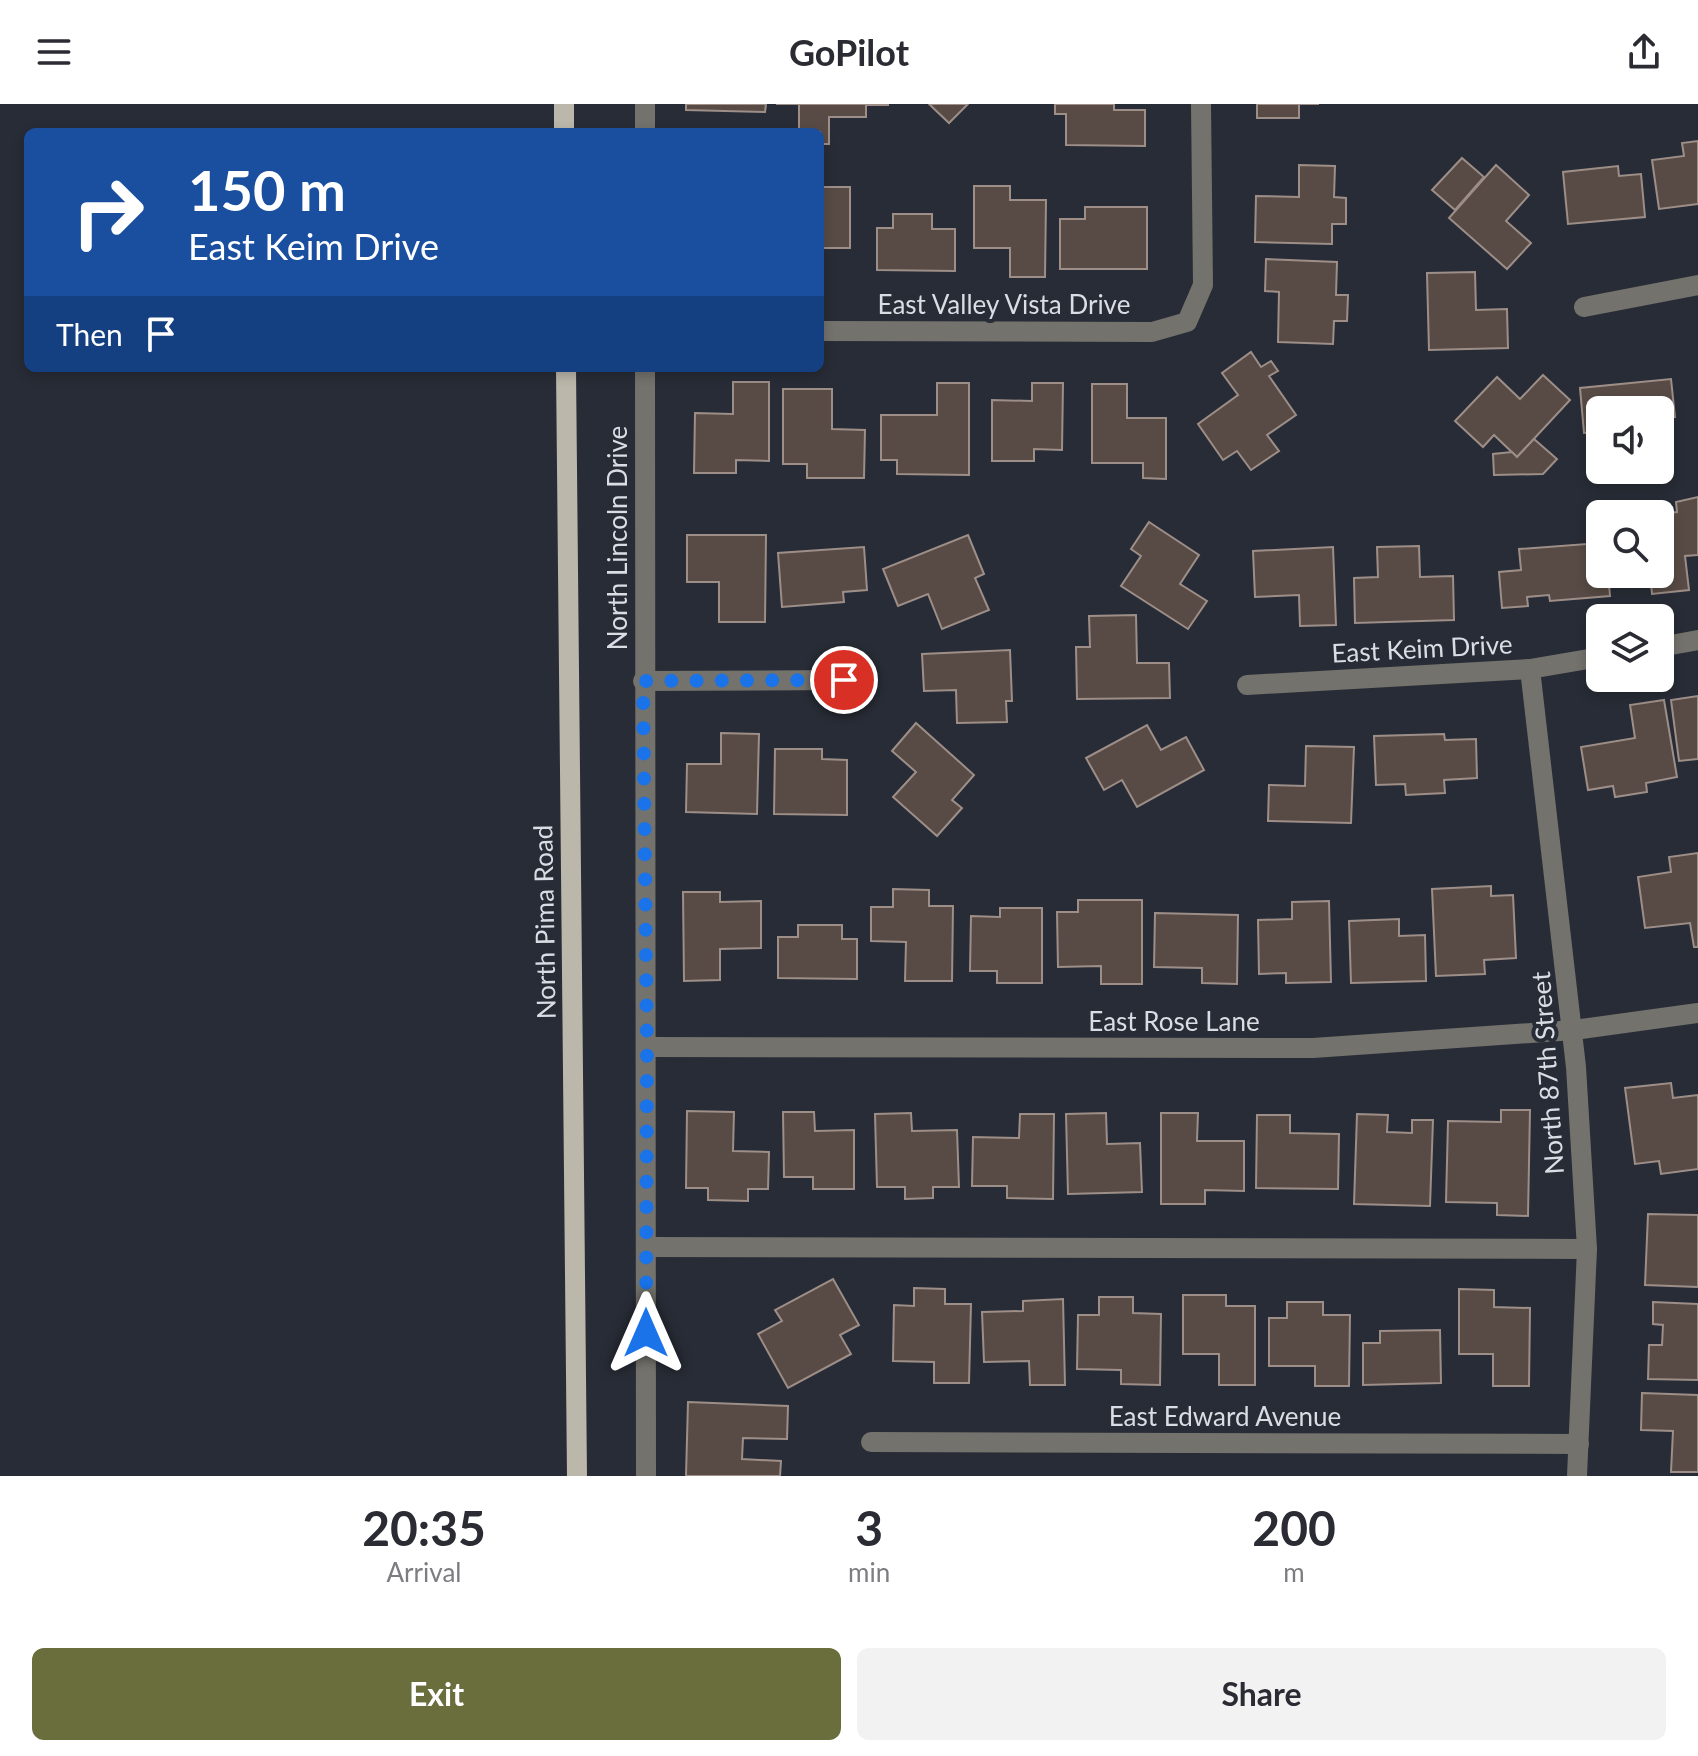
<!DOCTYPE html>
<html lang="en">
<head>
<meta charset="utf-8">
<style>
	body { margin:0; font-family:Lato,sans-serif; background:#f2f2f3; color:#2b2b33; height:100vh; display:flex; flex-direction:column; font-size:30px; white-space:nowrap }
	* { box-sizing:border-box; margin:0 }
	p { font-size:26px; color:#7c7c81 }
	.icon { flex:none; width:44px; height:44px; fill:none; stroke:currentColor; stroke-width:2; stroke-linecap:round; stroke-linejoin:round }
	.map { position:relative; height:1372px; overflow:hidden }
	.panel { display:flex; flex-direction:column; background:#fff; flex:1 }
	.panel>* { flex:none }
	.banner { position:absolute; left:24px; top:24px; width:800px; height:244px; border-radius:12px; box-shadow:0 4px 12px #0003; background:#1a4fa0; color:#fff; overflow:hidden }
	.controls { position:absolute; left:1586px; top:292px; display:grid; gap:16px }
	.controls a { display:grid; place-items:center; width:88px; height:88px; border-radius:12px; background:#fff; box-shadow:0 4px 12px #0003; font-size:40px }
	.pin { position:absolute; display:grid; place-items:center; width:68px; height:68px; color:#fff; margin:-34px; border:4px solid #fff; border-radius:50%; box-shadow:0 2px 8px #0007 }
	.me { position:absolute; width:88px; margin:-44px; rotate:0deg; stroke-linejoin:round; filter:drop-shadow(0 0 6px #0008) }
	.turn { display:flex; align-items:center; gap:28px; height:168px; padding:0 32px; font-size:36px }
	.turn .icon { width:104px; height:104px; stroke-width:2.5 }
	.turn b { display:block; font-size:56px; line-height:68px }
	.then { display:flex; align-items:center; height:76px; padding:0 32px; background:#0003; gap:16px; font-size:30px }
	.eta { display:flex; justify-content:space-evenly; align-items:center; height:136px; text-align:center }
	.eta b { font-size:48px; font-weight:700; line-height:56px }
	.button { display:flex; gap:16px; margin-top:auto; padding:16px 32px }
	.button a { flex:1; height:92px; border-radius:12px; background:#6a6e3c; color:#fff; font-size:32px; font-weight:700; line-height:92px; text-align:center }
	.button a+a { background:#f2f2f3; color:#2b2b33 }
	header { display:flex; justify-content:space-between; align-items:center; height:104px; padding:0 32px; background:#fff; font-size:36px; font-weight:700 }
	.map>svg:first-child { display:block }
</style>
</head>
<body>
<header><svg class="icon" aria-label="menu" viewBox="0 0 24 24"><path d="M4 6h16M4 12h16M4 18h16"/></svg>GoPilot<svg class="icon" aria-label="share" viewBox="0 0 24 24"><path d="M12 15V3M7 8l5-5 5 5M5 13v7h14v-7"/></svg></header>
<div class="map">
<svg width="1698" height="1372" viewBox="0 0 1698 1372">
	<rect width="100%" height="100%" fill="#282c36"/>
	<g fill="#584b45" stroke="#9d8e88" stroke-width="2">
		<polygon points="686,0 766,0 765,8 686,6"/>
		<polygon points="776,0 888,0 888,1 866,1 866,13 829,13 829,40 820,40 820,28 799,28 799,0"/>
		<polygon points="929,0 968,0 949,19"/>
		<polygon points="1055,0 1114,0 1114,6 1145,6 1145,42 1066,41 1066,10 1055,10"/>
		<polygon points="1257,0 1319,0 1299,0 1299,14 1257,14"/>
		<polygon points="1698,37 1698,100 1659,105 1652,56 1684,52 1682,39"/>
		<polygon points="1462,54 1484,73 1455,106 1432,86"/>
		<polygon points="1299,61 1335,62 1334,93 1346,94 1346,120 1332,120 1332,140 1255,138 1256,92 1299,93"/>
		<polygon points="1496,61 1529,91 1506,117 1531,139 1507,165 1449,114"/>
		<polygon points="1618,62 1619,72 1641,70 1645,113 1568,120 1563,68"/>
		<polygon points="974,82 1010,82 1010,96 1046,96 1045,173 1010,173 1010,144 974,144"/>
		<rect x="820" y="83" width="30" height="61"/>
		<polygon points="1085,103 1147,103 1147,165 1060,165 1060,115 1085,115"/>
		<polygon points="893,110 932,110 932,125 955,125 955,167 877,166 877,124 893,124"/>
		<polygon points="1266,155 1337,158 1336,191 1348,191 1347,217 1334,217 1333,240 1278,238 1279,188 1265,187"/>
		<polygon points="1475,168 1476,206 1507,205 1508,244 1429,246 1427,169"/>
		<polygon points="1251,248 1261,263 1271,257 1278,267 1269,272 1296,311 1267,331 1279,347 1251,366 1237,347 1223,356 1198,320 1238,291 1222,269"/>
		<polygon points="1543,271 1570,296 1517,353 1494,331 1483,343 1455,317 1497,273 1520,295"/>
		<polygon points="1671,275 1675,313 1660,314 1660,306 1600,306 1600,355 1597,356 1594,328 1584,329 1580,284"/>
		<polygon points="733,278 769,278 769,357 736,356 736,369 694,369 695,309 733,310"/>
		<polygon points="937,279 969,279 969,371 897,370 897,356 881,356 881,311 937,311"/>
		<polygon points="1032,279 1063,279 1062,346 1034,345 1034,357 992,357 992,296 1032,297"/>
		<polygon points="1092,280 1127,280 1127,314 1166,314 1166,375 1143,374 1143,359 1092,359"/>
		<polygon points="783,285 832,285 832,325 865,326 864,374 807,374 807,360 783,360"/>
		<polygon points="1534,335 1557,355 1543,370 1494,371 1493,350 1512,348 1517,353"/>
		<polygon points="1698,393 1698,451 1685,452 1689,486 1652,490 1650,470 1660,470 1660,410 1677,408 1676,398"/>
		<polygon points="1149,418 1199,451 1180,480 1207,497 1188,525 1121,482 1141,452 1131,445"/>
		<polygon points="687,431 766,431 765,518 719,518 719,478 687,478"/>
		<polygon points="968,431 984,470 975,474 989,506 942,525 928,490 898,502 883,465"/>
		<polygon points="1600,439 1600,470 1608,470 1610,492 1550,497 1549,491 1527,493 1528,502 1502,504 1499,468 1521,466 1519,445"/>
		<polygon points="1419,442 1420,473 1453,472 1454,516 1355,519 1354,474 1378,473 1377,443"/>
		<polygon points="864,443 867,486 843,488 844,498 782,503 778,449"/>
		<polygon points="1333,443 1336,521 1300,522 1299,491 1255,493 1253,447"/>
		<polygon points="1136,511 1137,559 1169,559 1170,594 1077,595 1076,543 1090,543 1089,512"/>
		<polygon points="1010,546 1012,597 1006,597 1007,618 957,619 956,586 924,587 922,550"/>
		<polygon points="1698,592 1698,655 1679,657 1671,596"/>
		<polygon points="1664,596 1677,673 1646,679 1647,688 1615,693 1613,682 1588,686 1581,643 1635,634 1630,601"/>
		<polygon points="916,619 974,671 952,696 962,704 937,732 893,693 916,668 892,647"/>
		<polygon points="1147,621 1161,646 1186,633 1204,666 1137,703 1122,676 1104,686 1086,654"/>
		<polygon points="721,629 759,630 757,710 686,708 687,660 721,660"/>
		<polygon points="1444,630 1445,636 1476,635 1477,674 1444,676 1445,689 1406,691 1405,680 1376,681 1374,632"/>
		<polygon points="1306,642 1354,643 1351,719 1268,717 1269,681 1305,682"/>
		<polygon points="775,645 822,645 822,655 847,656 847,711 774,710"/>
		<polygon points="1698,749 1698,843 1694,843 1690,819 1645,824 1638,773 1671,768 1669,753"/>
		<polygon points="1491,782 1491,792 1513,791 1516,854 1484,856 1485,870 1436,872 1432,785"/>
		<polygon points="893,785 929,786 929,802 953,802 952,877 905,877 906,838 871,837 871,803 893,803"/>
		<polygon points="683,788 720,788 720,798 761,797 761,844 720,845 720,876 684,877"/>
		<polygon points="1078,796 1142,796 1142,880 1101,880 1101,862 1058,863 1057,808 1078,808"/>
		<polygon points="1329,797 1331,878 1286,879 1286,869 1259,870 1258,816 1292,815 1292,798"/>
		<polygon points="1000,804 1042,804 1042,879 997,879 997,867 970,867 971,812 1000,813"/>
		<polygon points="1155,809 1238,811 1237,880 1202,879 1202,864 1154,863"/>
		<polygon points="1399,815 1399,832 1425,831 1426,877 1351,879 1349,817"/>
		<polygon points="798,821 842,821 842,835 857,835 857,875 778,874 778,833 798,833"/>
		<polygon points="1671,979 1673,994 1698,991 1698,1065 1661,1070 1659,1057 1635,1060 1625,984"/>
		<polygon points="1501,1006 1530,1006 1528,1112 1497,1111 1497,1099 1446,1098 1448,1017 1501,1018"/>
		<polygon points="687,1007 734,1008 733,1047 769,1048 768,1085 748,1085 748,1097 708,1096 708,1084 686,1084"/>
		<polygon points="783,1008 814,1008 815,1027 854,1026 854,1085 813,1085 813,1073 784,1073"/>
		<polygon points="911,1009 912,1027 957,1026 959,1083 933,1083 933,1094 905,1095 905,1083 877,1083 875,1010"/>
		<polygon points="1106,1009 1107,1040 1140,1039 1142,1088 1068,1090 1066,1010"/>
		<polygon points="1161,1009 1198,1009 1197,1037 1244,1037 1244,1087 1205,1086 1205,1100 1161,1100"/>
		<polygon points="1020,1010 1054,1010 1053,1095 1007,1094 1007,1082 972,1082 973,1033 1019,1034"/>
		<polygon points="1357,1010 1388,1011 1387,1028 1412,1029 1412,1016 1433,1016 1430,1102 1354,1100"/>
		<polygon points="1257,1011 1290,1011 1290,1029 1339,1030 1338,1085 1256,1084"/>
		<polygon points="1648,1110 1698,1111 1698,1183 1645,1181"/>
		<polygon points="833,1175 859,1221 840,1231 851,1250 788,1284 758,1230 782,1217 775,1206"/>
		<polygon points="914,1184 945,1185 945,1200 971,1200 969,1279 934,1279 934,1258 893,1257 894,1201 914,1202"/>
		<polygon points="1459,1185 1494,1186 1494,1203 1530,1204 1529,1282 1493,1282 1493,1250 1459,1250"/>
		<polygon points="1183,1191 1226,1191 1226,1202 1255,1202 1255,1281 1219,1281 1219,1250 1183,1250"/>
		<polygon points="1099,1193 1133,1193 1133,1209 1161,1210 1160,1281 1121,1280 1121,1266 1077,1265 1078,1211 1099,1211"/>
		<polygon points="1063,1195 1065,1281 1030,1281 1029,1257 984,1258 982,1208 1023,1207 1023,1197"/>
		<polygon points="1287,1198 1323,1198 1323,1211 1350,1211 1349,1282 1315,1282 1315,1262 1269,1262 1269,1214 1287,1214"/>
		<polygon points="1653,1198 1698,1200 1698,1276 1648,1275 1649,1241 1662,1241 1663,1221 1653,1220"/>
		<polygon points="1440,1226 1441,1279 1363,1281 1363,1239 1380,1239 1380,1227"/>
		<polygon points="1642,1289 1698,1291 1698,1368 1671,1368 1673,1327 1641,1326"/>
		<polygon points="688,1298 788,1302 787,1335 743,1334 742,1355 781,1357 780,1372 686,1372"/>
	</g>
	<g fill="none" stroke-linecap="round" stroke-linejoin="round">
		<g stroke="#73726c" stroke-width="20">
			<polyline points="645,0 645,28"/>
			<polyline points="1584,203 1698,181"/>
			<polyline points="820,227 1152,228 1187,218 1203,181 1201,0"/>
			<polyline points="645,264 646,1372"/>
			<polyline points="1660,543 1698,536"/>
			<polyline points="1530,565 1576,963 1587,1145 1577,1372"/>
			<polyline points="643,577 844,576"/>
			<polyline points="1247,581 1530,565 1600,553"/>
			<polyline points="647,943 1313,944 1574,926 1698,909"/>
			<polyline points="646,1143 1587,1145"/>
			<polyline points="871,1338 1579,1340"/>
		</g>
		<g stroke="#bbb7ab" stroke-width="20">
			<polyline points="564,0 564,28"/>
			<polyline points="566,264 577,1372"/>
		</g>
	</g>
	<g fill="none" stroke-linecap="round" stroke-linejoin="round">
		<polyline stroke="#1a73e8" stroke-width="14" stroke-dasharray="0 25.2" points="646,1229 647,943 643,577 844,576"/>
	</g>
	<g text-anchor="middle" stroke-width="8" stroke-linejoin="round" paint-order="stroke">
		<g font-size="26" fill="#dadde4" stroke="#282c36">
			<text x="1004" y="210">East Valley Vista Drive</text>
			<text transform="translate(618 434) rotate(-90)" y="9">North Lincoln Drive</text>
			<text transform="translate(1422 545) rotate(-3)" y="9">East Keim Drive</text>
			<text transform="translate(545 818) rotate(-91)" y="9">North Pima Road</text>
			<text x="1174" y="927">East Rose Lane</text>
			<text transform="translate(1548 969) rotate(-94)" y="9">North 87th Street</text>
			<text x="1225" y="1322">East Edward Avenue</text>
		</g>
	</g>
</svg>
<div class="controls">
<a><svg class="icon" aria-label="sound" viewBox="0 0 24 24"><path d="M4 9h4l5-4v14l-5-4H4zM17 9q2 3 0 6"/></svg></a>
<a><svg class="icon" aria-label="search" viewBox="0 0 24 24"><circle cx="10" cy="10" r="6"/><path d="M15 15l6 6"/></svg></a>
<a><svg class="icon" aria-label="layers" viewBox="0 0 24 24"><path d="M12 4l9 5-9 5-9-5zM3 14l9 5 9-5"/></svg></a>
</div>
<div class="pin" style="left:844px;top:576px;background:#d93025"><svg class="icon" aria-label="arrive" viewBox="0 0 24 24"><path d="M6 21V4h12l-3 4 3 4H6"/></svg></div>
<svg class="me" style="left:646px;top:1229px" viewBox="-20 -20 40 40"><path d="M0-17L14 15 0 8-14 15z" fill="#1a73e8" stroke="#fff" stroke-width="4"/></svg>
<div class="banner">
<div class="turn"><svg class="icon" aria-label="right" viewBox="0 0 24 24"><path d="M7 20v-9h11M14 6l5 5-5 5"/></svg><div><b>150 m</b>East Keim Drive</div></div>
<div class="then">Then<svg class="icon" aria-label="arrive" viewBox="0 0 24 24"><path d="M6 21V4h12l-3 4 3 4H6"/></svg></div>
</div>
</div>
<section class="panel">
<div class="eta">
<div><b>20:35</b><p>Arrival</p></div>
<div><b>3</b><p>min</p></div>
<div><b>200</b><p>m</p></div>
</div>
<div class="button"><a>Exit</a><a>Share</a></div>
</section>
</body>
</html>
